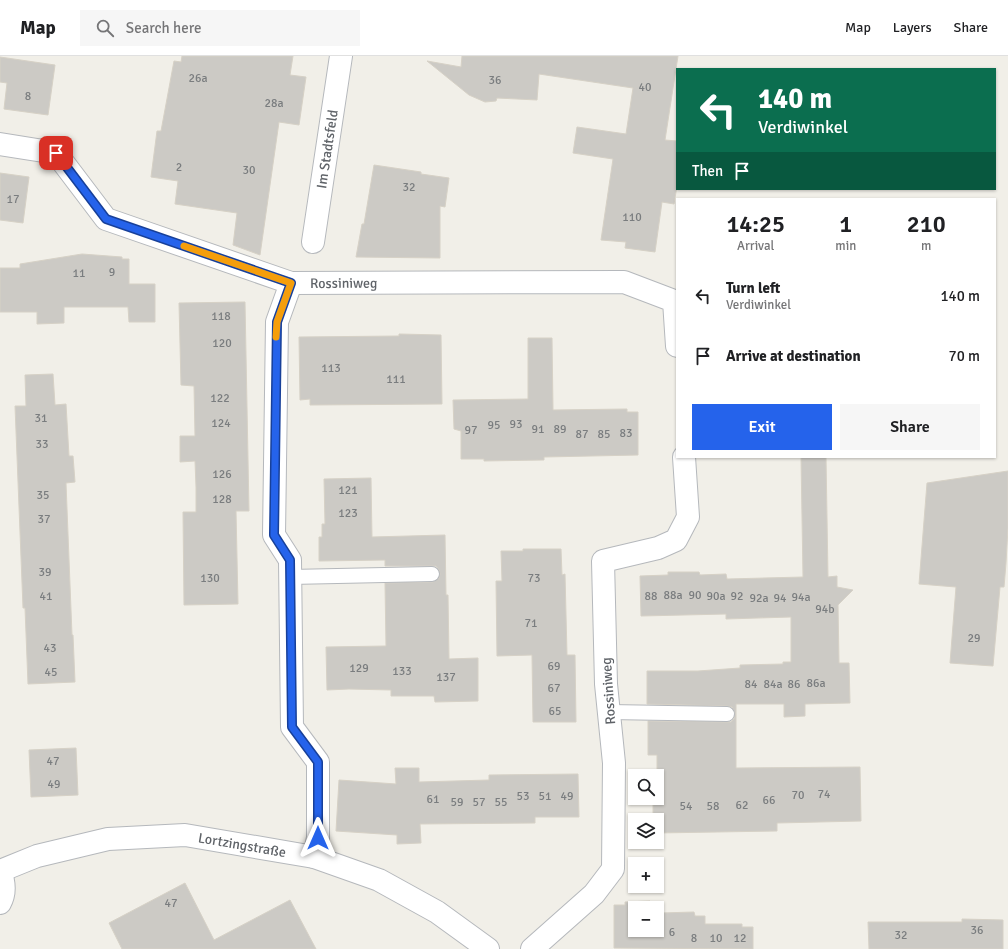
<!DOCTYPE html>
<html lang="en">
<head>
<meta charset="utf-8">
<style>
	body { margin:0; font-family:Signika,sans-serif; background:#f6f6f6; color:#202124; height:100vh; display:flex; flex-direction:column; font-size:15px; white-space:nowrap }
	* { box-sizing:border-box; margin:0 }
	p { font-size:13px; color:#757577 }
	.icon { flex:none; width:22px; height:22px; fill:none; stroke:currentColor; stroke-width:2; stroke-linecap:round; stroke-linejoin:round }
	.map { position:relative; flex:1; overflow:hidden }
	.drawer { position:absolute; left:676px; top:142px; width:320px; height:260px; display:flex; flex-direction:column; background:#fff; border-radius:0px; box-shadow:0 1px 3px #0004 }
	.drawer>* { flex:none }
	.guide { position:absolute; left:676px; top:12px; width:320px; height:122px; border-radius:0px; box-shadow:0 1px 3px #0004; background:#0b6e4f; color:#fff; overflow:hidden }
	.tools { position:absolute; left:628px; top:713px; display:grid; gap:8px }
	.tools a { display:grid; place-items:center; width:36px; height:36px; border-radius:0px; background:#fff; box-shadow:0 1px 3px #0004; font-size:20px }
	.pin { position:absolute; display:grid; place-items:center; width:34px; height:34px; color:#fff; margin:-17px; border-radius:8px; box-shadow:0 2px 6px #0006 }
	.me { position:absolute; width:44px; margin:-22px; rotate:0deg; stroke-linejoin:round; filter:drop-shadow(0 0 3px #0008) }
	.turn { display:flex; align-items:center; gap:14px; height:84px; padding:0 16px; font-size:18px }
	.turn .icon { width:52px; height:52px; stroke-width:2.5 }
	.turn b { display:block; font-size:28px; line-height:34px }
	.then { display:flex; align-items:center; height:38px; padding:0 16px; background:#0003; gap:8px; font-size:15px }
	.eta { display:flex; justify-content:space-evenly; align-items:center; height:68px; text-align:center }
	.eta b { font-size:24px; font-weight:600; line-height:28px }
	.primary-button { display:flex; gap:8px; margin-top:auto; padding:8px 16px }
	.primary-button a { flex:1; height:46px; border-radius:0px; background:#2563eb; color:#fff; font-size:16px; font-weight:600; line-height:46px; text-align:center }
	.primary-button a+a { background:#f6f6f6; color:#202124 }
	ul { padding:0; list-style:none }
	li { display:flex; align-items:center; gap:12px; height:60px; padding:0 16px }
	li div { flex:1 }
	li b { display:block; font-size:15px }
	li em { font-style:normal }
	header { display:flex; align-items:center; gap:24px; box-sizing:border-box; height:56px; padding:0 20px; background:#fff; border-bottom:1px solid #e0e0e0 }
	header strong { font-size:19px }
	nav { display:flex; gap:22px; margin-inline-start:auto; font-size:14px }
	.search { width:280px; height:36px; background:#f6f6f6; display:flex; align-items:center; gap:10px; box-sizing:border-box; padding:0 14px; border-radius:0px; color:#757577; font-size:15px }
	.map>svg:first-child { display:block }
</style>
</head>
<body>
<header>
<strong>Map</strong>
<div class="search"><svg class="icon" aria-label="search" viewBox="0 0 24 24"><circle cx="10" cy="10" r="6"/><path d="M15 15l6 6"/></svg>Search here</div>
<nav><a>Map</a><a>Layers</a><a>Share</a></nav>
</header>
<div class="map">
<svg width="1008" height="893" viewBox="0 0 1008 893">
	<rect width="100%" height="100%" fill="#f1efe8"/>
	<g fill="#cccac5" stroke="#d6d1c6" fill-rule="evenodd">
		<polygon points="182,0 293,0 290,19 306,21 299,69 279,66 260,199 233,189 237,157 175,148 178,125 151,121 157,75 161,75 174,5 181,6"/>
		<polygon points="462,0 678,0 665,84 677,85 677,130 674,148 662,146 655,196 625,192 626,186 601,184 613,103 573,97 577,71 626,78 633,32 539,18 537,44 497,42 496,45 485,46 469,39 427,5 461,11"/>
		<polygon points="0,1 55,9 48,59 4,53 7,27 0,26"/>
		<polygon points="374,109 421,116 421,118 449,122 445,151 440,150 440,202 356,201 362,168 364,168"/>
		<polygon points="0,117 29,121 23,167 0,164"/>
		<polygon points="82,198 122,201 122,203 129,203 129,228 155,228 155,266 129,266 128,251 64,251 64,267 37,268 37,256 0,256 0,212 20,212 20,208"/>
		<polygon points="245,246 249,455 236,455 238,548 184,549 183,456 196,456 196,431 195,405 180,406 180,380 195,380 194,330 181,329 179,247"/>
		<polygon points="399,278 441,279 442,348 310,349 310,343 300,344 299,281 399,280"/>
		<polygon points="528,282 552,282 553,354 627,353 627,356 638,356 638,399 544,401 544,404 484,405 484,403 461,403 461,375 454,373 453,344 528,343"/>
		<polygon points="53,318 55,349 66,348 69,400 73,400 75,426 66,427 72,579 73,579 75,626 28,628 25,552 23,552 15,350 26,350 25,319"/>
		<polygon points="801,401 826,401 828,521 837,520 837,531 853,534 838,549 839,607 849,607 850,647 805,648 805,660 784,661 784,648 736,648 736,712 860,711 861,765 777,767 777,775 657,777 657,764 653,764 653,742 657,742 657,699 648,699 648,665 727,666 731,666 734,663 735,658 732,651 727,650 647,648 647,615 698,615 740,612 740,609 783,608 783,606 791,606 791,561 726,563 726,558 641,560 640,520 668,519 668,516 699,516 700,519 726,518 727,523 803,521"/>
		<polygon points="1008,415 1008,472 1006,507 1004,531 1000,531 993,610 950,607 956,531 919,528 927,427"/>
		<polygon points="371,422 372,481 445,479 446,539 448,539 449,603 478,602 478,645 435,646 434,640 391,640 391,634 349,633 327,634 326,591 386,590 385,527 433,526 439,522 440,518 439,514 436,510 385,510 385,504 319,505 319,481 322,481 322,468 325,468 324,423"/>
		<polygon points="523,493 561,493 562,519 565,518 567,599 575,599 576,666 533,666 532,599 497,600 496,525 502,525 501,495 523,495"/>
		<polygon points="76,692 78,739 31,741 29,694"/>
		<polygon points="395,712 419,712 419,726 489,724 489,719 578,718 579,761 535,761 535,767 420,768 421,787 397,788 397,779 336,775 339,724 396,728"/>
		<polygon points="185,827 214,884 290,844 316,893 122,893 109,867"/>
		<path d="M650 845 651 849 660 848 661 857 694 856 695 860H705V868H742V871H753V893L614 892V849H625V846ZM635 852H657V874H635Z"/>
		<polygon points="962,863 1003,864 1003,893 869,893 868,866 962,866"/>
	</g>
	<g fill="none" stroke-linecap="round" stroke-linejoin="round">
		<defs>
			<g id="lane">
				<polyline points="290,521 432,518"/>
				<polyline points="609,656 727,658"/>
			</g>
			<g id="street">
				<path id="s1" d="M0 88 56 97 106 163 291 227 624 226 674 245 677 290"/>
				<path id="s2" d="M313 186 341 0"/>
				<polyline points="291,227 277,266 274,479 290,504 292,671 318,706 318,782 314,801"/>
				<path id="s3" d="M0 815 37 800 108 783 185 779 314 801 379 824 437 856 488 893"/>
				<path d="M0 815C4 825 6 836 0 847"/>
				<polyline points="532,893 594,838 613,813 614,707 606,628 603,505 658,492 676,484 688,461 684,401"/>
			</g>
		</defs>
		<use href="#lane" stroke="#b5b8bc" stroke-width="16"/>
		<use href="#street" stroke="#b5b8bc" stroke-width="24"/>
		<use href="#lane" stroke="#fff" stroke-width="14"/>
		<use href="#street" stroke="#fff" stroke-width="22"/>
	</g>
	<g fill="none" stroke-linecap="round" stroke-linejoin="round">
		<defs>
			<polyline id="route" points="56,97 106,163 291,227 277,266 274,479 290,504 292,671 318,706 318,782"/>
		</defs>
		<use href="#route" stroke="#184099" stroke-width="10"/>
		<use href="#route" stroke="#2563eb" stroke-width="7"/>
		<polyline stroke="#f59e0b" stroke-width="7" points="184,190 291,227 277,266 276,281"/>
	</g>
	<g text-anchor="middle" stroke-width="4" stroke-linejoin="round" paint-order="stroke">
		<g font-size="12" fill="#7a7d7f">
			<text x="198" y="26">26a</text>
			<text x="495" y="28">36</text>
			<text x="645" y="35">40</text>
			<text x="28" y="44">8</text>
			<text x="274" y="51">28a</text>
			<text x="179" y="115">2</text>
			<text x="249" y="118">30</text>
			<text x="409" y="135">32</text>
			<text x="13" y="147">17</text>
			<text x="632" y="165">110</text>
			<text x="112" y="220">9</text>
			<text x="79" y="221">11</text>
			<text x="221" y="264">118</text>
			<text x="222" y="291">120</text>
			<text x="331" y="316">113</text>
			<text x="396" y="327">111</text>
			<text x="220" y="346">122</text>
			<text x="41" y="366">31</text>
			<text x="221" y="371">124</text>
			<text x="516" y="372">93</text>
			<text x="494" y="373">95</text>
			<text x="538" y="377">91</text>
			<text x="560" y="377">89</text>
			<text x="471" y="378">97</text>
			<text x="626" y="381">83</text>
			<text x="582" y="382">87</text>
			<text x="604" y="382">85</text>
			<text x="42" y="392">33</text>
			<text x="222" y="422">126</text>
			<text x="348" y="438">121</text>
			<text x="43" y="443">35</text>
			<text x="222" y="447">128</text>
			<text x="348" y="461">123</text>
			<text x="44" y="467">37</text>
			<text x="45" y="520">39</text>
			<text x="210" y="526">130</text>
			<text x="534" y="526">73</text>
			<text x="673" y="543">88a</text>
			<text x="695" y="543">90</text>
			<text x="46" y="544">41</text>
			<text x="651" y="544">88</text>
			<text x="716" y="544">90a</text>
			<text x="737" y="544">92</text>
			<text x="801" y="545">94a</text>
			<text x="759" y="546">92a</text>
			<text x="780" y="546">94</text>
			<text x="825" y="557">94b</text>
			<text x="531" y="571">71</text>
			<text x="974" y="586">29</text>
			<text x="50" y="596">43</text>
			<text x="554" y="614">69</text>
			<text x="359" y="616">129</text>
			<text x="402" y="619">133</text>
			<text x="51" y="620">45</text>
			<text x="446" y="625">137</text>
			<text x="816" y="631">86a</text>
			<text x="751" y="632">84</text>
			<text x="773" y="632">84a</text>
			<text x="794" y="632">86</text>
			<text x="554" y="636">67</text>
			<text x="555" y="659">65</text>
			<text x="53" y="709">47</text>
			<text x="54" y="732">49</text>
			<text x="824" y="742">74</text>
			<text x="798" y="743">70</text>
			<text x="523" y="744">53</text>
			<text x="545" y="744">51</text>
			<text x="567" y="744">49</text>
			<text x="433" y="747">61</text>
			<text x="769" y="748">66</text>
			<text x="457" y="750">59</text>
			<text x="479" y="750">57</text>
			<text x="501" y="750">55</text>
			<text x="742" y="753">62</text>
			<text x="686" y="754">54</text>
			<text x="713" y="754">58</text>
			<text x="171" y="851">47</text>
			<text x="977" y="878">36</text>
			<text x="672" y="880">6</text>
			<text x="901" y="883">32</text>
			<text x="694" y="886">8</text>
			<text x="716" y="886">10</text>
			<text x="740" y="886">12</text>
		</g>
		<g font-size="14" fill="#5f6368" stroke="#fff">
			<text dy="5" stroke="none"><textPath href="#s2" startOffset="94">Im Stadtsfeld</textPath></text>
			<text dy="5" stroke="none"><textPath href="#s1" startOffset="388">Rossiniweg</textPath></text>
			<text transform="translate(608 635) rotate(-94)" y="5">Rossiniweg</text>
			<text dy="5" stroke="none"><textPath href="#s3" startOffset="248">Lortzingstraße</textPath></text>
		</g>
	</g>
</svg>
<div class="tools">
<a><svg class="icon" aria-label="search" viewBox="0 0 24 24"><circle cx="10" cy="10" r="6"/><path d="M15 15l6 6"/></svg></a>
<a><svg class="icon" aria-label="layers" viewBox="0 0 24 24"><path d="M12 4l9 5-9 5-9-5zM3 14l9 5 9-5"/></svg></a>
<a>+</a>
<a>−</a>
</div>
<div class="pin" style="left:56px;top:97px;background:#d93025"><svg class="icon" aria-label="arrive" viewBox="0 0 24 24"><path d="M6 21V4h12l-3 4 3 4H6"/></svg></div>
<svg class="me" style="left:318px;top:782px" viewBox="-20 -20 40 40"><path d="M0-17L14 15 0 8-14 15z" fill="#2563eb" stroke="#fff" stroke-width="4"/></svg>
<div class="guide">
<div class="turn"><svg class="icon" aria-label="left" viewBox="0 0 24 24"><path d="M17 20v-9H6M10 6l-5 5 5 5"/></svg><div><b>140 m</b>Verdiwinkel</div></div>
<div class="then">Then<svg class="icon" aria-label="arrive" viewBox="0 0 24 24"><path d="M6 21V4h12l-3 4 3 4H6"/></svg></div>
</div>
<section class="drawer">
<div class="eta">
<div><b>14:25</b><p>Arrival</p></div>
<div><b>1</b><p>min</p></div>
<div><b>210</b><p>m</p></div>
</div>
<ul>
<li><svg class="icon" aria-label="left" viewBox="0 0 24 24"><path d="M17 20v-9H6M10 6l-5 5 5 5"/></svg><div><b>Turn left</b><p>Verdiwinkel</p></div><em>140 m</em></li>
<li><svg class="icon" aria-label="arrive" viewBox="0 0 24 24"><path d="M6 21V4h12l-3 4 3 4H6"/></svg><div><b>Arrive at destination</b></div><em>70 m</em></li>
</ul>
<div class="primary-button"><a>Exit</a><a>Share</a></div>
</section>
</div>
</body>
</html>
